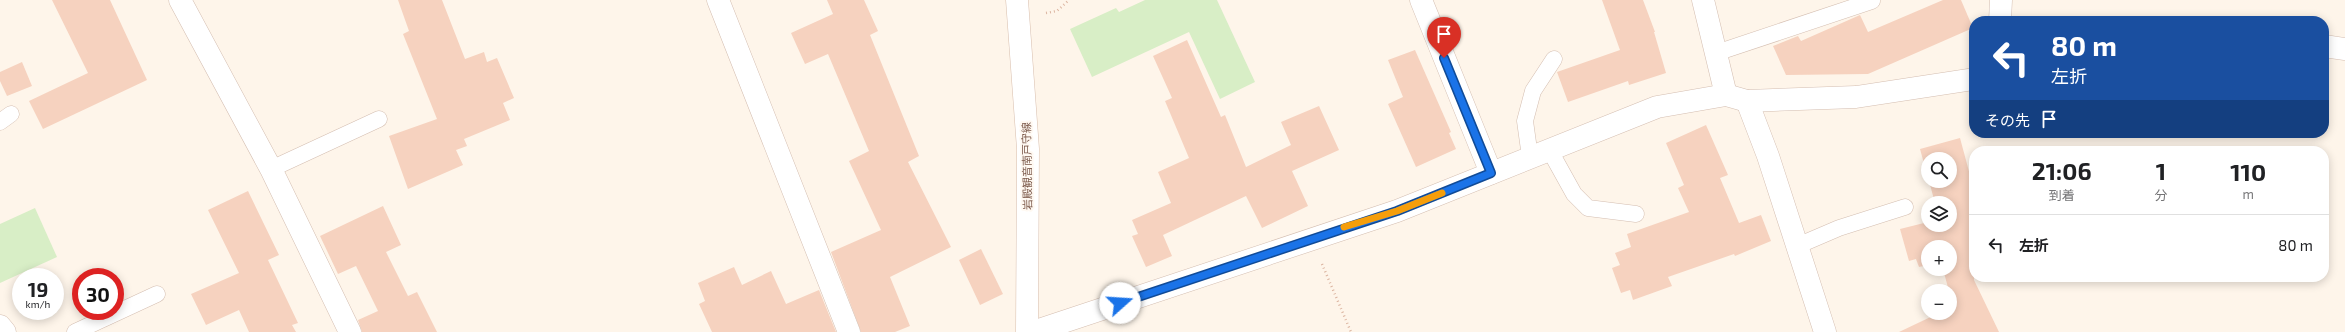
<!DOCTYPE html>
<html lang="ja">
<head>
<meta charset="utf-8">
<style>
	body { margin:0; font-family:"Exo 2","Noto Sans JP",sans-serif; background:#f2f2f2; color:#202124; height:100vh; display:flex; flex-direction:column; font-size:15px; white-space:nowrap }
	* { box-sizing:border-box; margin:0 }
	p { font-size:13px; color:#757577 }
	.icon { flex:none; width:22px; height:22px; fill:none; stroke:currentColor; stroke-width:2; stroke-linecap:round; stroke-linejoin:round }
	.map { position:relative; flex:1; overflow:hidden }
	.sheet { position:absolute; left:1969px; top:146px; width:360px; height:136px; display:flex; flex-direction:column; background:#fff; border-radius:16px; box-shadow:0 2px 10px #0003 }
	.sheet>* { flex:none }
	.hud { position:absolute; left:1969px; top:16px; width:360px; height:122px; border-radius:16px; box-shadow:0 2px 10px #0003; background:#1a4fa0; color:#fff; overflow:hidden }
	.controls { position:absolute; left:1921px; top:152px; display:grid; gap:8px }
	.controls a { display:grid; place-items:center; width:36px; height:36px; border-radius:50%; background:#fff; box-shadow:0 2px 10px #0003; font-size:20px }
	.speed { position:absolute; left:12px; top:268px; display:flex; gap:8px; font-size:20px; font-weight:700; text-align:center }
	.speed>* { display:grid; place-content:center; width:52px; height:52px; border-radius:50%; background:#fff; box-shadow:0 2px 10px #0003; line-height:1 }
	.speed small { font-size:10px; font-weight:400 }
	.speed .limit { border:6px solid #d22; background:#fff; color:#111 }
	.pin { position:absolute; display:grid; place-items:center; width:34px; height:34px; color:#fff; margin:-41px -17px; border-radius:50% 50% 50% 0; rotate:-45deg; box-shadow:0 0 4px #0007 }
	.pin .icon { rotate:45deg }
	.me { position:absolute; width:44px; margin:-22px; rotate:71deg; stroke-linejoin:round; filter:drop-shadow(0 0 3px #0008) }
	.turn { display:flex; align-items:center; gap:14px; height:84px; padding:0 16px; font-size:18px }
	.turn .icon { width:52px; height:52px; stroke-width:2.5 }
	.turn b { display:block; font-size:28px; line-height:34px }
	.then { display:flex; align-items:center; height:38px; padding:0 16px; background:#0003; gap:8px; font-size:15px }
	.eta { display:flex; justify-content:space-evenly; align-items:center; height:68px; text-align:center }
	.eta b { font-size:24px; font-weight:700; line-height:28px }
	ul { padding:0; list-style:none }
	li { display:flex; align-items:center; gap:12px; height:60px; padding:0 16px; border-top:1px solid #e0e0e0 }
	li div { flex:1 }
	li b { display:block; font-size:15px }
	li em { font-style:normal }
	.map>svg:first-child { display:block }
</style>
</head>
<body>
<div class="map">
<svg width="2345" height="332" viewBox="0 0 2345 332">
	<rect width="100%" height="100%" fill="#fef5ea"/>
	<g fill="#d8eec6">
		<polygon points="1145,0 1217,0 1255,82 1220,99 1189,32 1092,77 1070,29 1116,8 1119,12"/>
		<polygon points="35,208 57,257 0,283 0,224"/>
	</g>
	<g fill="#f6d2bf">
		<polygon points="52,0 110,0 147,80 43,129 29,101 88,73"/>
		<polygon points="398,0 442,0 465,59 484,52 487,62 497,58 514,98 503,103 510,120 464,139 467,146 456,150 463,165 408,189 389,136 437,119 403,34 409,31"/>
		<polygon points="827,0 864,0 878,31 870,35 919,156 908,162 951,247 890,277 910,326 895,332 861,332 831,252 881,230 849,161 869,151 828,54 805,64 791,33 833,14"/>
		<polygon points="1602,0 1643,0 1655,32 1654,32 1666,73 1629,85 1628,81 1568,102 1557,72 1620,50"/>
		<polygon points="1943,0 1961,0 1973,28 1868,74 1786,75 1773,46 1798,36 1801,41 1860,15 1868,32"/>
		<polygon points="1187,40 1221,117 1225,115 1246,167 1291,145 1281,122 1319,106 1339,150 1292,171 1308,206 1262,228 1246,196 1163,235 1172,256 1146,267 1132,236 1138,234 1132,220 1171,203 1158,172 1189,158 1165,101 1172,98 1153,56"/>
		<polygon points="1415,50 1451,132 1449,133 1456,149 1416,167 1388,104 1403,97 1388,60"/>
		<polygon points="22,62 32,86 7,96 0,81 0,72"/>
		<polygon points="1706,125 1728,175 1720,178 1739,223 1761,215 1771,241 1735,256 1734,254 1668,277 1672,286 1633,300 1630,290 1621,293 1612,268 1620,265 1615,253 1631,247 1627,234 1689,212 1678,188 1684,185 1666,143"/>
		<polygon points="1960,138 1974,190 1974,280 1999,332 1899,332 1939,313 1950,313 1950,308 1953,306 1943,269 1950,269 1950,247 1928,247 1928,265 1919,267 1916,259 1909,261 1900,229 1928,222 1928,225 1950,225 1950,203 1935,203 1929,181 1950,181 1950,159 1928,159 1928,178 1920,149"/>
		<polygon points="248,191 279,255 268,260 298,323 292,325 296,332 249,332 239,310 206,325 191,294 239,273 208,210"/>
		<polygon points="383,206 401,245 386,252 408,296 417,292 437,332 362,332 358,320 378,311 356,266 338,274 320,236"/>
		<polygon points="981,249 1003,294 980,305 959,260"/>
		<polygon points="734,267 742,285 771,271 786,304 819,290 836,332 712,332 699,304 705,301 698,283"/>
	</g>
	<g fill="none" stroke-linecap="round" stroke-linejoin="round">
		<defs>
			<g id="lane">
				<polyline points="1716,53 1872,1"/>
				<polyline points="0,122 11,114"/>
				<polyline points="1549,149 1574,194 1588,208 1636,214"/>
				<polyline points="1530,157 1525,121 1533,91 1554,59"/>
				<polyline points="271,169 379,119"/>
				<polyline points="1797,246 1839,228 1905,207"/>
				<polyline points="75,332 157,294"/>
			</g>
			<g id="street">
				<polyline points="180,0 271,169 350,332"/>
				<polyline points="718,0 849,332"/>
				<polyline points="1421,0 1491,173"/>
				<polyline points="1703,0 1726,95"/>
				<polyline points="2000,21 2001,0"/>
				<polyline points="2324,46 2345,49"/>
				<polyline points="1747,101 1768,156 1825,332"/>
				<polyline points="0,326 5,332"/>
				<polyline points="1033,332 1397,211 1657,107 1726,95 1747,101 1856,97 1974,79"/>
			</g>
			<polyline id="secondary" points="1017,0 1028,149 1027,332"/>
		</defs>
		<use href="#lane" stroke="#d4beb1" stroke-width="17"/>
		<use href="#street" stroke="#d4beb1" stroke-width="23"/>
		<use href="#secondary" stroke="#d8bead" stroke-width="23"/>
		<g stroke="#dcb5a1" stroke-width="2.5" stroke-dasharray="1 3" stroke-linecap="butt">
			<polyline points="1046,13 1057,11 1069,0"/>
			<polyline points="1322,264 1351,332"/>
		</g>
		<use href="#lane" stroke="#fff" stroke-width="16"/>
		<use href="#street" stroke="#fff" stroke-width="22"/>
		<use href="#secondary" stroke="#fff" stroke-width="22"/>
	</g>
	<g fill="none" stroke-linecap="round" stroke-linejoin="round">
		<defs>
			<polyline id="route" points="1120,303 1397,211 1491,173 1444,58"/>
		</defs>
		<use href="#route" stroke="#114b97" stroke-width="10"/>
		<use href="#route" stroke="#1a73e8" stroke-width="7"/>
		<polyline stroke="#f59e0b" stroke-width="7" points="1344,227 1397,211 1442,193"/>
	</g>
	<g text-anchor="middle" stroke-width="4" stroke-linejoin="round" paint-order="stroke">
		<g font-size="11" fill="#7c594a" stroke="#fff9f2">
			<text transform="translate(1027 166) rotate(-91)" y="4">岩殿観音南戸守線</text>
		</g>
	</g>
</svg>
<div class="controls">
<a><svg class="icon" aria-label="search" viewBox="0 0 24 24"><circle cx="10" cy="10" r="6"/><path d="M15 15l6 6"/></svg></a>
<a><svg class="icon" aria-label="layers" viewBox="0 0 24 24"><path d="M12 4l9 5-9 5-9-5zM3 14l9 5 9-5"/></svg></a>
<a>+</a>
<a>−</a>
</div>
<div class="speed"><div>19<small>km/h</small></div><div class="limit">30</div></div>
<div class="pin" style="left:1444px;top:58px;background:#d93025"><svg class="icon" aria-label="arrive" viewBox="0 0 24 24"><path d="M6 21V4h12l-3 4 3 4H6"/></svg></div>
<svg class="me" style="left:1120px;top:303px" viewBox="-20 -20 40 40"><circle r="19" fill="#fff"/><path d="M0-13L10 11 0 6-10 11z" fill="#1a73e8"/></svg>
<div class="hud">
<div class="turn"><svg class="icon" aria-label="left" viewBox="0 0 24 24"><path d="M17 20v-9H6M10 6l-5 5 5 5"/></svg><div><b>80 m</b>左折</div></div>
<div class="then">その先<svg class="icon" aria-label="arrive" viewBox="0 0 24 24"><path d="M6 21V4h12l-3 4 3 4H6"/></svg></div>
</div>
<section class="sheet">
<div class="eta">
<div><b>21:06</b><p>到着</p></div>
<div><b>1</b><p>分</p></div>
<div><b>110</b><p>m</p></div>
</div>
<ul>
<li><svg class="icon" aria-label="left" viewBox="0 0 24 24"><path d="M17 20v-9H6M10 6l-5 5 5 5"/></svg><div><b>左折</b></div><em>80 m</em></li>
</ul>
</section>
</div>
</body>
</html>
